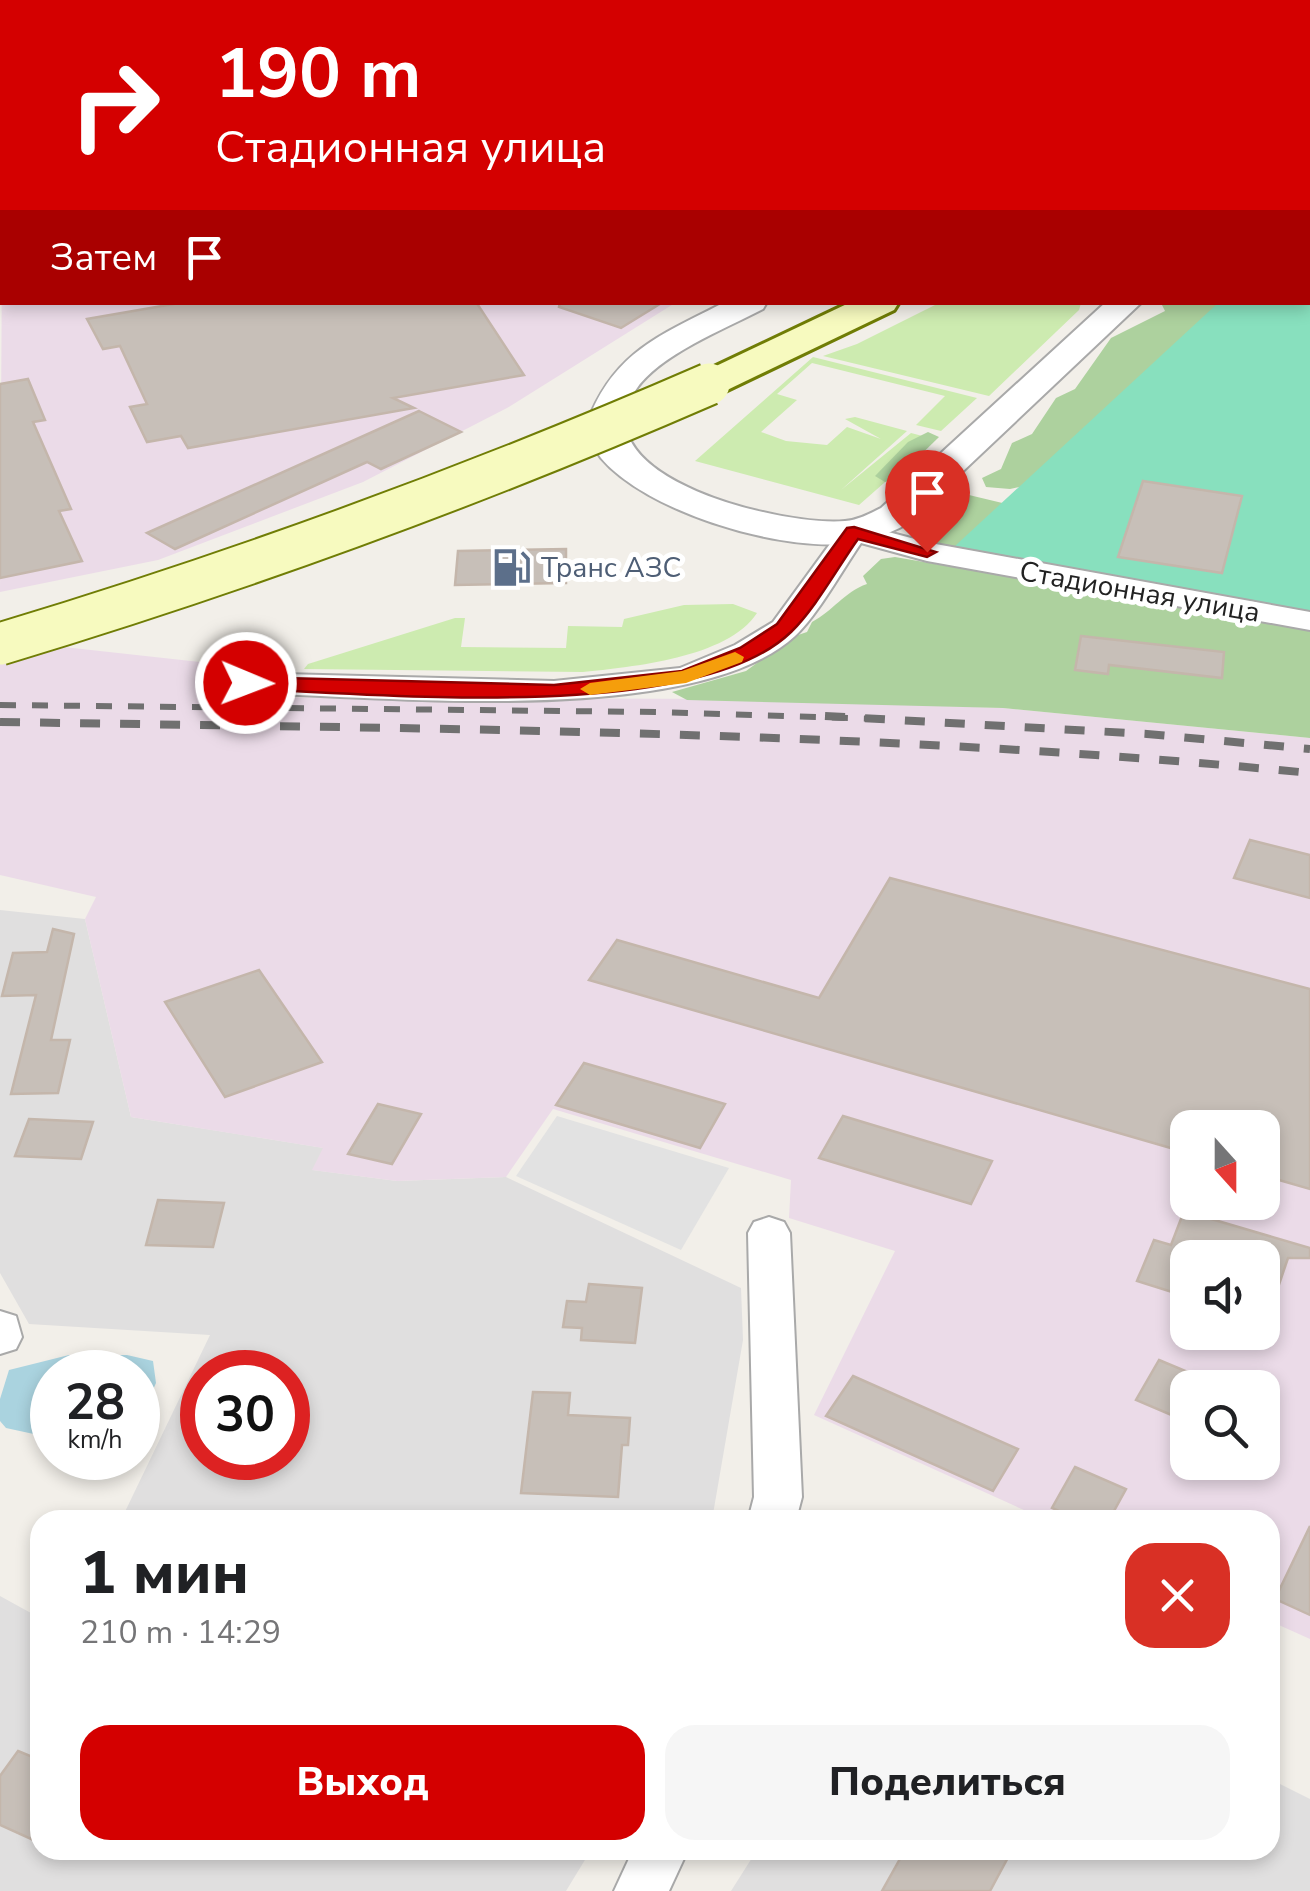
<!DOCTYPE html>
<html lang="ru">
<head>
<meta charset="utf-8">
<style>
	body { margin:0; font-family:"Nunito Sans",sans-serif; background:#f6f6f6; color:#202124; height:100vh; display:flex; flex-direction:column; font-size:38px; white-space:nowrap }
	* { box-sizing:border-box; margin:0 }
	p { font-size:32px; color:#757577 }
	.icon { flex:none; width:55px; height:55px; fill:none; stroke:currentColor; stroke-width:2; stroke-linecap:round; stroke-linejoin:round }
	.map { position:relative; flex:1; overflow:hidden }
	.panel { position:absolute; left:30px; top:1510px; width:1250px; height:350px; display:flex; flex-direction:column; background:#fff; border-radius:30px; box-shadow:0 5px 15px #0003 }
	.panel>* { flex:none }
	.guide { position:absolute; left:0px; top:0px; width:1310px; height:305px; box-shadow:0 5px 15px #0003; background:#d40000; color:#fff; overflow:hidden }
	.needle { width:65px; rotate:159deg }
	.tools { position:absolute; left:1170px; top:1110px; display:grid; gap:20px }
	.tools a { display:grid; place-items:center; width:110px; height:110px; border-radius:20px; background:#fff; box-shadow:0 5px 15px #0003; font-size:50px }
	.speed { position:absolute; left:30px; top:1350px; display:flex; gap:20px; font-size:50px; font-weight:700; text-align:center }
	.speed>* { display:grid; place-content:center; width:130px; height:130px; border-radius:50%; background:#fff; box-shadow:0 5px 15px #0003; line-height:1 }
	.speed small { font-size:25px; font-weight:400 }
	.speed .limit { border:15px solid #d22; background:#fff; color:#111 }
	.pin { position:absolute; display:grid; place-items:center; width:85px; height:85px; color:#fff; margin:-102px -42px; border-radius:50% 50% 50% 0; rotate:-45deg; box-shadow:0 0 10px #0007 }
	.pin .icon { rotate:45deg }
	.me { position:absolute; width:110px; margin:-55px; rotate:91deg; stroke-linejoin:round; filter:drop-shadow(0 0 8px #0008) }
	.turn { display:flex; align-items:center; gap:35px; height:210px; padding:0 50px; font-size:45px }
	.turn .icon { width:130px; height:130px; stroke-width:2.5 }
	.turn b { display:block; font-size:70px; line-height:85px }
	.then { display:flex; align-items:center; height:95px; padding:0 50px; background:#0003; gap:20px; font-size:38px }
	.round { display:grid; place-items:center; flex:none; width:105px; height:105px; border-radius:30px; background:#f6f6f6 }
	.summary { display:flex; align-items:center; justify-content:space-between; height:170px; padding:0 50px }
	h1 { font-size:60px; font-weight:800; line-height:75px }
	.button { display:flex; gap:20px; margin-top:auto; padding:20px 50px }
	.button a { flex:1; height:115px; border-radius:30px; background:#d40000; color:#fff; font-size:40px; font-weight:800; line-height:115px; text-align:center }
	.button a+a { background:#f6f6f6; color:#202124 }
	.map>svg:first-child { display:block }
</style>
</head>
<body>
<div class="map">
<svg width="1310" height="1891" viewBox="0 0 1310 1891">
	<rect width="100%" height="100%" fill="#f2efe9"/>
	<g fill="#e0dfdf" fill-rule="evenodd">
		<polygon points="0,0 652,0 666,2 2,2 0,118"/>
		<path d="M0 910 85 919 131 1117 324 1148 313 1170 397 1181 506 1177 741 1288 743 1340 712 1520H121L210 1335 29 1324 0 1273ZM202 1372H288V1458H202Z"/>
		<polygon points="0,1596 40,1618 40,1850 591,1850 566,1891 0,1891"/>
		<polygon points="1270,1779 1310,1799 1310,1891 731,1891 757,1850 1270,1850"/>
	</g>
	<g fill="#ebdbe8" fill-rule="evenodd">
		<polygon points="2,252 2,302 675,303 507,408 363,482 158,560 0,592"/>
		<path d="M0 640 209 663 198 697 744 699 1003 708 1310 738V1639L1270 1621V1520H1046L814 1415 895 1251 789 1218 791 1180 553 1109 506 1177 397 1181 312 1170 323 1148 131 1117 85 919 96 897 0 875ZM1188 1128H1262V1202H1188ZM1188 1258H1262V1332H1188ZM1188 1388H1262V1462H1188Z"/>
	</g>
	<g fill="#cdebb0">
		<polygon points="941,302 1081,302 1081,303 1079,310 989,396 823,356 857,344"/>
		<polygon points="813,357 977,398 941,431 916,425 945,396 812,363 777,394 797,400 761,432 786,441 827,445 847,427 881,439 845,419 855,417 907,431 841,490 911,433 934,439 859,505 695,461"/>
		<path d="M733 604 757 613C728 658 631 667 583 672L304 669 308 664 455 618H465L461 647 566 648 568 626 622 627 624 619 684 605Z"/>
	</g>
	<g fill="#add19e">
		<polygon points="1308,302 1310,607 1042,482 1010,489 986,487 982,478 1001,469 1012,443 1032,434 1056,398 1075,389 1111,338 1165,311 1161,303"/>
		<polygon points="928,432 939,437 898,477 885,482 875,476 908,442"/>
		<polygon points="969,495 1031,510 1259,598 1267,603 1265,609 924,544 924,522 938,511 940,503"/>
		<path d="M895 557 1310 629V738L1003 708 687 700 672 692 746 671 792 637 807 632 812 622C833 611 844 592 867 584L863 576 881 559Z"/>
	</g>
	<polygon fill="#88e0be" points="1310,198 1310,611 955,546 1218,303 1308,302"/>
	<polygon fill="#e2e2e2" points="557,1116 729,1168 681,1250 516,1176"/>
	<polygon fill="#aad3df" points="69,1355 127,1355 153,1361 156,1383 138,1423 138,1372 52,1372 52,1438 6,1428 0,1421 0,1399 9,1370"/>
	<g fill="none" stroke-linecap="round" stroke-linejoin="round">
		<polyline stroke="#aad3df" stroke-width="6" points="1224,2 1231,0"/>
	</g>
	<g fill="#c7bfb8" stroke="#c4b6ab" stroke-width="2.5">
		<polygon points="185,302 476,302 524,375 393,398 414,408 188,448 181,436 147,442 130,407 147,404 120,346 103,349 87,319"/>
		<polygon points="560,302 663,302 621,328 559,307"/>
		<polygon points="28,379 45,420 33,422 71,509 59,511 82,561 0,578 0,384"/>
		<polygon points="419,411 461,432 381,469 367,462 175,549 147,533"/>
		<polygon points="1143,481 1242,496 1222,573 1118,557"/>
		<polygon points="566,549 566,583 455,585 458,551"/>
		<polygon points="1081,636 1224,652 1222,678 1109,665 1108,674 1075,670"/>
		<polygon points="1250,840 1310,855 1310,898 1234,878"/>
		<polygon points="890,878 1310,989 1310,1189 1262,1175 1262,1128 1188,1128 1188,1153 589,980 617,940 819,998"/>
		<polygon points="53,929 74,934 51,1040 70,1040 58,1093 11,1094 36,995 2,996 13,953 47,952"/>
		<polygon points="259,970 322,1062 225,1097 165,1002"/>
		<polygon points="584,1063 725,1104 700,1148 556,1105"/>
		<polygon points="378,1104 421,1114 392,1164 348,1154"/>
		<polygon points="843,1116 992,1161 971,1204 819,1158"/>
		<polygon points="29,1119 93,1122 81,1159 15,1156"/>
		<polygon points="158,1200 224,1203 213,1247 146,1245"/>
		<polygon points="1184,1211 1310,1248 1310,1258 1288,1258 1267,1320 1262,1319 1262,1258 1235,1258 1201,1247 1198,1258 1188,1258 1188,1297 1137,1281 1154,1240 1171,1245"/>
		<polygon points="589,1284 642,1288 635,1343 581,1340 582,1328 563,1327 567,1301 586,1302"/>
		<polygon points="1159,1360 1188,1372 1188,1422 1136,1400"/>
		<polygon points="853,1376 1018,1449 993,1491 826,1416"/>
		<polygon points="533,1392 570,1393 568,1415 630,1418 628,1445 622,1445 618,1497 521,1493"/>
		<polygon points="1075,1467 1126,1489 1109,1520 1079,1520 1052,1508"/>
		<polygon points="1310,1526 1310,1615 1275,1599"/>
		<polygon points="18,1751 40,1760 40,1843 0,1825 0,1776"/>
		<polygon points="905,1850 1012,1850 990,1891 882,1891"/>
	</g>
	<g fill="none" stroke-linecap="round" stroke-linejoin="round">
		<defs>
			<g id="minor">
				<path d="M854 523 930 543 1310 612V630L927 561 861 543C843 569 817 616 795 636 694 729 380 696 246 693L234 690 230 683 234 676 246 673 554 681 680 668 735 645 773 622 843 526Z"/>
				<polygon points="769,1217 784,1222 790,1233 802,1497 796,1520 748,1520 754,1497 748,1233 754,1222"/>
				<polygon points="0,1311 16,1316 22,1337 16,1349 0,1354"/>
				<polygon points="633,1850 688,1850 669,1891 614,1891"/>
			</g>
			<g id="tertiary">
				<polygon points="663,0 704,0 705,2 665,2"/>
				<polygon points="1114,0 1143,0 1144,2 1116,2"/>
				<polygon points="1310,112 1310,132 1308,133 1308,113"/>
				<polygon points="2,115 2,133 0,134 0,116"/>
				<path d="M725 302H767L763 309C725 329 658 355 635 391 579 479 787 527 845 521 858 520 869 514 881 508L1106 302H1142L907 524C887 535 865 542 842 544 773 549 646 511 601 458 593 448 591 434 587 423 614 351 661 335 725 302Z"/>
			</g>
			<g id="secondary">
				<polygon points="1310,54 1310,74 1308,74 1308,55"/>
				<polygon points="851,302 899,302 894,310 723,392 709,395 695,392 690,384 695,376"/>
			</g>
		</defs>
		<use href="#minor" stroke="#a9a9a9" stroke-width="4"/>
		<use href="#tertiary" stroke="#a9a9a9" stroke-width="4"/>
		<use href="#secondary" stroke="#707d05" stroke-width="6"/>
		<use href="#minor" fill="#fff" fill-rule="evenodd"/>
		<use href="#tertiary" fill="#fff" fill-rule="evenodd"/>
		<use href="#secondary" fill="#f7fabf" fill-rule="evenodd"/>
		<polyline stroke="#707070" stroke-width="6" stroke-dasharray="16 16" stroke-linecap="butt" points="0,705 656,712 882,719"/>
		<g stroke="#707070" stroke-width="8" stroke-dasharray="20 20" stroke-linecap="butt">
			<polyline points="825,716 1147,734 1310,749"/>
			<path d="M0 722C438 729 874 730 1310 773"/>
		</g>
		<defs>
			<path id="secondary-bridge" d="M0 644C242 571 477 485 709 384"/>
		</defs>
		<use href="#secondary-bridge" stroke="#707d05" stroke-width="45" stroke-linecap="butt"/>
		<use href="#secondary-bridge" stroke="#f7fabf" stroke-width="41"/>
	</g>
	<path fill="#d40000" stroke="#8a0000" stroke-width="2.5" d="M854 527 936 552 927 557 858 539C838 567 815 609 791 632 695 725 377 693 246 689L236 683 246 677 554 685 682 671 740 648 777 624 847 528Z"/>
	<polygon fill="#f59e0b" points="735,652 744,657 742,662 686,683 590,695 580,689 590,683 682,671"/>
	<defs>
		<symbol id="fuel-bare" viewBox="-9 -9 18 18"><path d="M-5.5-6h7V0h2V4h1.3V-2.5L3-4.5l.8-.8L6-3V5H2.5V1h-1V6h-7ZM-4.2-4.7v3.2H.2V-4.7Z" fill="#5c6f8a" stroke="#fff" stroke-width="2.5" paint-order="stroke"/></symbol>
	</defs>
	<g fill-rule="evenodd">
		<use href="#fuel-bare" x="484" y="540" width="55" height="55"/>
	</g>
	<g text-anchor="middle" stroke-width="10" stroke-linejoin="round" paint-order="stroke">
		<g font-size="28" fill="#4e5e75" stroke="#fff" text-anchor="start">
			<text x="541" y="577">Транс АЗС</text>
		</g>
		<g font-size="28" fill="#222" stroke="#fff">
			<text transform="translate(1140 591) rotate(10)" y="10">Стадионная улица</text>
		</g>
	</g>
</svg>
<div class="tools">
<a><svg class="needle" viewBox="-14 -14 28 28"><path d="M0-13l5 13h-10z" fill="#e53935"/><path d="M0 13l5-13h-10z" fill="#757577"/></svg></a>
<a><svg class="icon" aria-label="sound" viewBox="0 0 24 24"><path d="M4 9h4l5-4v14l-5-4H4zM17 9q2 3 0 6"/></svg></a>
<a><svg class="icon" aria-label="search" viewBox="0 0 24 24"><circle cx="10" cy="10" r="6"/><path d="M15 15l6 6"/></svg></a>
</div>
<div class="speed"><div>28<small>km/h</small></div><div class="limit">30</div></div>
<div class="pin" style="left:927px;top:552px;background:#d93025"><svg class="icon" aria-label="arrive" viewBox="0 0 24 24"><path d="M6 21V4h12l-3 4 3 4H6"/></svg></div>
<svg class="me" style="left:246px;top:683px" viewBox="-20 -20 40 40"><circle r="17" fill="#d40000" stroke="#fff" stroke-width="3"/><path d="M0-11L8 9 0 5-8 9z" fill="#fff"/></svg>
<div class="guide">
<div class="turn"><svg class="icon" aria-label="right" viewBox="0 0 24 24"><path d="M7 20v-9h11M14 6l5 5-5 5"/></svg><div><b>190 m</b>Стадионная улица</div></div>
<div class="then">Затем<svg class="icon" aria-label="arrive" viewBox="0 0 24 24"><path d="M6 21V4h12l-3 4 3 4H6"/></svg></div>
</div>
<section class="panel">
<div class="summary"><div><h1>1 мин</h1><p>210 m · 14:29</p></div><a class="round" style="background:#d93025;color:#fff"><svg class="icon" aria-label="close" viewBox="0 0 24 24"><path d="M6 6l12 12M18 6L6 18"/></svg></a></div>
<div class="button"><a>Выход</a><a>Поделиться</a></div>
</section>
</div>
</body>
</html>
